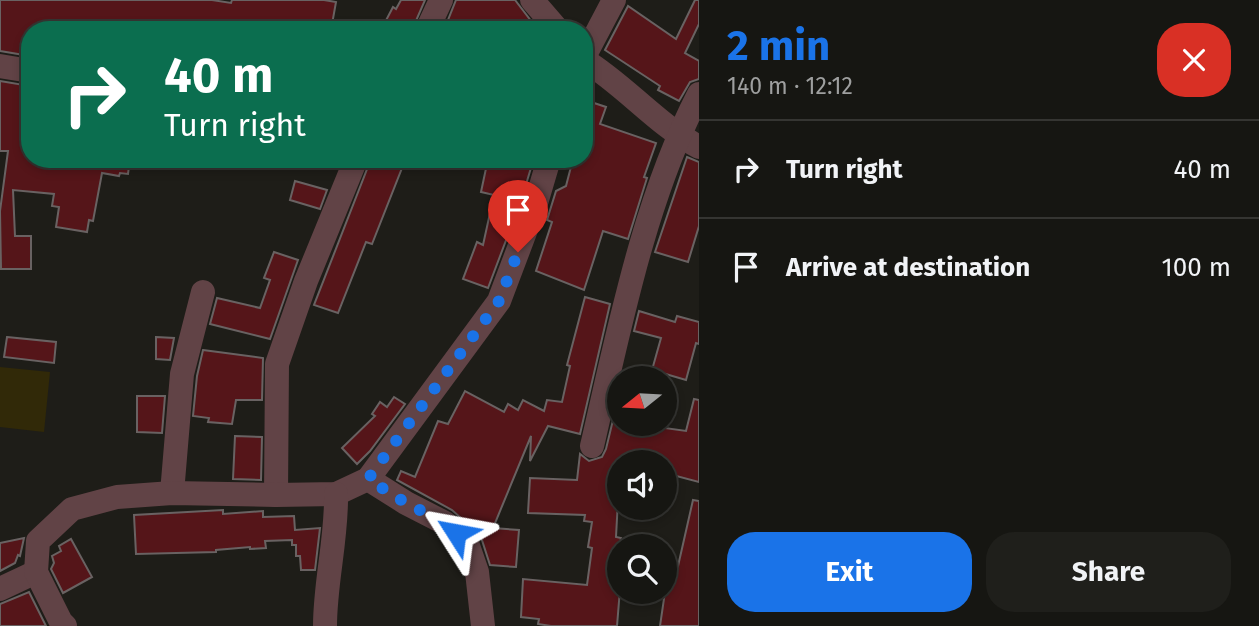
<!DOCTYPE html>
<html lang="en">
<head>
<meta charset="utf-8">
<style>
	body { margin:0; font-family:"Fira Sans",sans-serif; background:#1f1f1b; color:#f1f3f6; height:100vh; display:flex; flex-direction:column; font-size:26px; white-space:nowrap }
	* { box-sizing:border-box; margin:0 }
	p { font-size:23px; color:#9e9f9f }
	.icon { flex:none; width:38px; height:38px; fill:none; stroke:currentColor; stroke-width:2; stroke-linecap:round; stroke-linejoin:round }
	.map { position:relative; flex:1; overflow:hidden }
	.sheet { display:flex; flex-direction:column; background:#161612; width:560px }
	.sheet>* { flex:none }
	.banner { position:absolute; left:21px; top:21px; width:572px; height:147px; border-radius:28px; box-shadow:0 4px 10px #0003,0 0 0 2px #353532; background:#0b6e4f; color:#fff; overflow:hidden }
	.needle { width:46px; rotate:252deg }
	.fabs { position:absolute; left:607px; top:366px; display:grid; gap:14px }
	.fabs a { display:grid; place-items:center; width:70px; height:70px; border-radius:50%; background:#161612; box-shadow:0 4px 10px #0003,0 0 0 2px #353532; font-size:35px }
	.pin { position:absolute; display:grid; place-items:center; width:60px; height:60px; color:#fff; margin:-72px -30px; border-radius:50% 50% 50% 0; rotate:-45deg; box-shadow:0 0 7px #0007 }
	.pin .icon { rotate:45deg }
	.me { position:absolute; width:77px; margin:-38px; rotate:304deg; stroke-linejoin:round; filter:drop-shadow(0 0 5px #0008) }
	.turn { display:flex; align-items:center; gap:24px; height:147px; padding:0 28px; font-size:32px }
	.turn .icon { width:91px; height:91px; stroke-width:2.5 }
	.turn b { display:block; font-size:49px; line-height:60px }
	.round { display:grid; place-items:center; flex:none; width:74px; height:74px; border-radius:28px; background:#1f1f1b }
	.summary { display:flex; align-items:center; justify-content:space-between; height:119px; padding:0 28px }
	h1 { font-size:42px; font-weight:700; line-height:52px; color:#1a73e8 }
	.button { display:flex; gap:14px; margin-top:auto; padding:14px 28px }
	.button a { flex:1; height:80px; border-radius:28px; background:#1a73e8; color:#fff; font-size:28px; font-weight:700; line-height:80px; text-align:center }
	.button a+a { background:#1f1f1b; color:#f1f3f6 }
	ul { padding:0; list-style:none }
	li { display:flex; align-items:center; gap:21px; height:98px; padding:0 28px; border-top:2px solid #353532 }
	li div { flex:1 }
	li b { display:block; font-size:26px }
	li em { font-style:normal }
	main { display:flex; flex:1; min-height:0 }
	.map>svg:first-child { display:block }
</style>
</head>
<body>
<main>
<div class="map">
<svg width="699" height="626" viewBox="0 0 699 626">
	<rect width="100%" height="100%" fill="#1e1d18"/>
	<polygon fill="#312908" points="0,367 50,372 44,432 0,427"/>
	<g fill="#551519" stroke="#696262" stroke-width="2">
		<polygon points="0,0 212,0 231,3 232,0 324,0 336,2 331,30 290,27 290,30 30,30 30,56 0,51"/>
		<polygon points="401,0 425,0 412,30 381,30 393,7 396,9"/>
		<polygon points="456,0 515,0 538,30 444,30"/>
		<polygon points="695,0 699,0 699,24 685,53 699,61 699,79 690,82 679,101 658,90 660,86 605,50 628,6 676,39"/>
		<polygon points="0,81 30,86 30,159 130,159 128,174 120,173 119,176 102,173 93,221 89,220 87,232 56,227 59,207 52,206 54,194 13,190 15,236 31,236 31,269 1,269 0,211 8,151 0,151"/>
		<polygon points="591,102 606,107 600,124 656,143 644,177 647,178 628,239 603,231 584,290 536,271 552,222 547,220 556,191 566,186 573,159 584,159 584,122"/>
		<polygon points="687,157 699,162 699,226 688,262 655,252"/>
		<polygon points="371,159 380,159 402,168 372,244 366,242 338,313 314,305"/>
		<polygon points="488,159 533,161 522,198 488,288 463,279 477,242 483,245 494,195 481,192"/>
		<polygon points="295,181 327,190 320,209 290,200"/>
		<polygon points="274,252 298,260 270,339 210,324 217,298 260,308 270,280 264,278"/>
		<polygon points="585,297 610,304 580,434 548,426 530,461 531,436 493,528 519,530 516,567 490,565 481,537 481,531 471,527 452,510 397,480 401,471 415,477 438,421 448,424 465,391 504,412 508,404 518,410 523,400 544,411 547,400 562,402 570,366 567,365"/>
		<polygon points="639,311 675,322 677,316 699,322 699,344 696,343 686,380 652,370 661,338 634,331"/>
		<polygon points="7,337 56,342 54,363 4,357"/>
		<polygon points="156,337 174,338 170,360 156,359"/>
		<polygon points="203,350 263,358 262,400 236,400 232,424 208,422 209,418 193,416 197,376"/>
		<polygon points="137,396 165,396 162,433 137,432"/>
		<polygon points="394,397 405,404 370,451 357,464 342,448 375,416 372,414 380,402 387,407"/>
		<polygon points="694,399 699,400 699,482 665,473 665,462 620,462 616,537 621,538 614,588 620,589 617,626 551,626 538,624 539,619 521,617 523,579 587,585 592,548 588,547 592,522 584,521 585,515 528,513 530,478 577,480 580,454 589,461 602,457 606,449 613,420 620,421 620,424 636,424 686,431"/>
		<polygon points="235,436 262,437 261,480 233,479"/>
		<polygon points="693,500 699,501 699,626 660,626 665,592 665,572 676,575"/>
		<polygon points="223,510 223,514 263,511 263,517 294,516 295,530 320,528 315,570 301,570 300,556 296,556 296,545 292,545 292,540 265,541 266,548 250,549 250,547 216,550 216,552 136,554 134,515"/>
		<polygon points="24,538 20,556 18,555 15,563 0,571 0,543"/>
		<polygon points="71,539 92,577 63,593 51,569 54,563 52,556 61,551 59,546"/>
		<polygon points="29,592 46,626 0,626 0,604"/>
	</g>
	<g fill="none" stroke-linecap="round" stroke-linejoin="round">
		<g stroke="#614346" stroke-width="24">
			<polyline points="532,0 558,30"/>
			<polyline points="427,30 441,0"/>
			<polyline points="584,57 614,0"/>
			<path d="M584 60C625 85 656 124 699 147"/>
			<polyline points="0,66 30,71"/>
			<path d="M592 446C619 330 644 200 699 94"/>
			<polyline points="368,479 406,503 445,523 467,543 477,572 483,626"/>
			<polyline points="172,493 182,374 203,292"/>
			<polyline points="276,495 277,364 306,281 356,159"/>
			<polyline points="0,589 36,572"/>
			<polyline points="65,626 61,622 36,572 38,541 72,509 117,497 172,493 276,495 336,494 368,479 499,301 536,203 549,159"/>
			<path d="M325 626C325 582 337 538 336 494"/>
		</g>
	</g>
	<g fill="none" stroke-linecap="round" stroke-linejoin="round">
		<polyline stroke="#1a73e8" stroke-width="12" stroke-dasharray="0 21.6" points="456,533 445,523 406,503 368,479 499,301 518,252"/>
	</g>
</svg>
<div class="fabs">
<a><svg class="needle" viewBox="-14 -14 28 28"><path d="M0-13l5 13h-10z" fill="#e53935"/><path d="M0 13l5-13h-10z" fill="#9e9f9f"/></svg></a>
<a><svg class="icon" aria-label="sound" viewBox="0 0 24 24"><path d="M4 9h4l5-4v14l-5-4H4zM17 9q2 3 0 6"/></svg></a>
<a><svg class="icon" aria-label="search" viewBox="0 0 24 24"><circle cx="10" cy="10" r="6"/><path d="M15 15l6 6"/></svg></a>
</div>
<div class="pin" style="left:518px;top:252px;background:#d93025"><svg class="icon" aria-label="arrive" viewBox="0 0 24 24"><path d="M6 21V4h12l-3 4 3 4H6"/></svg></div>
<svg class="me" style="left:456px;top:533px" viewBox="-20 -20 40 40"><path d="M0-17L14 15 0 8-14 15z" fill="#1a73e8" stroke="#fff" stroke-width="4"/></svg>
<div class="banner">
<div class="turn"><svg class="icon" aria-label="right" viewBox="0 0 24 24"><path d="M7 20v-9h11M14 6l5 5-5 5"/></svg><div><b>40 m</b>Turn right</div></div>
</div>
</div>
<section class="sheet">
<div class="summary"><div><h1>2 min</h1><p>140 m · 12:12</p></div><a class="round" style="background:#d93025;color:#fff"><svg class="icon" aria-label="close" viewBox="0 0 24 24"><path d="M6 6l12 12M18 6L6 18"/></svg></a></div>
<ul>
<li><svg class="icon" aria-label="right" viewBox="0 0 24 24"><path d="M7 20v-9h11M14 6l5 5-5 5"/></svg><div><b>Turn right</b></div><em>40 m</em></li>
<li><svg class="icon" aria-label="arrive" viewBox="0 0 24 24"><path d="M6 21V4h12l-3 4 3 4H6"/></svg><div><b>Arrive at destination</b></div><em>100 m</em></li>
</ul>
<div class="button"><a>Exit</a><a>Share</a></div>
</section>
</main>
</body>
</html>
